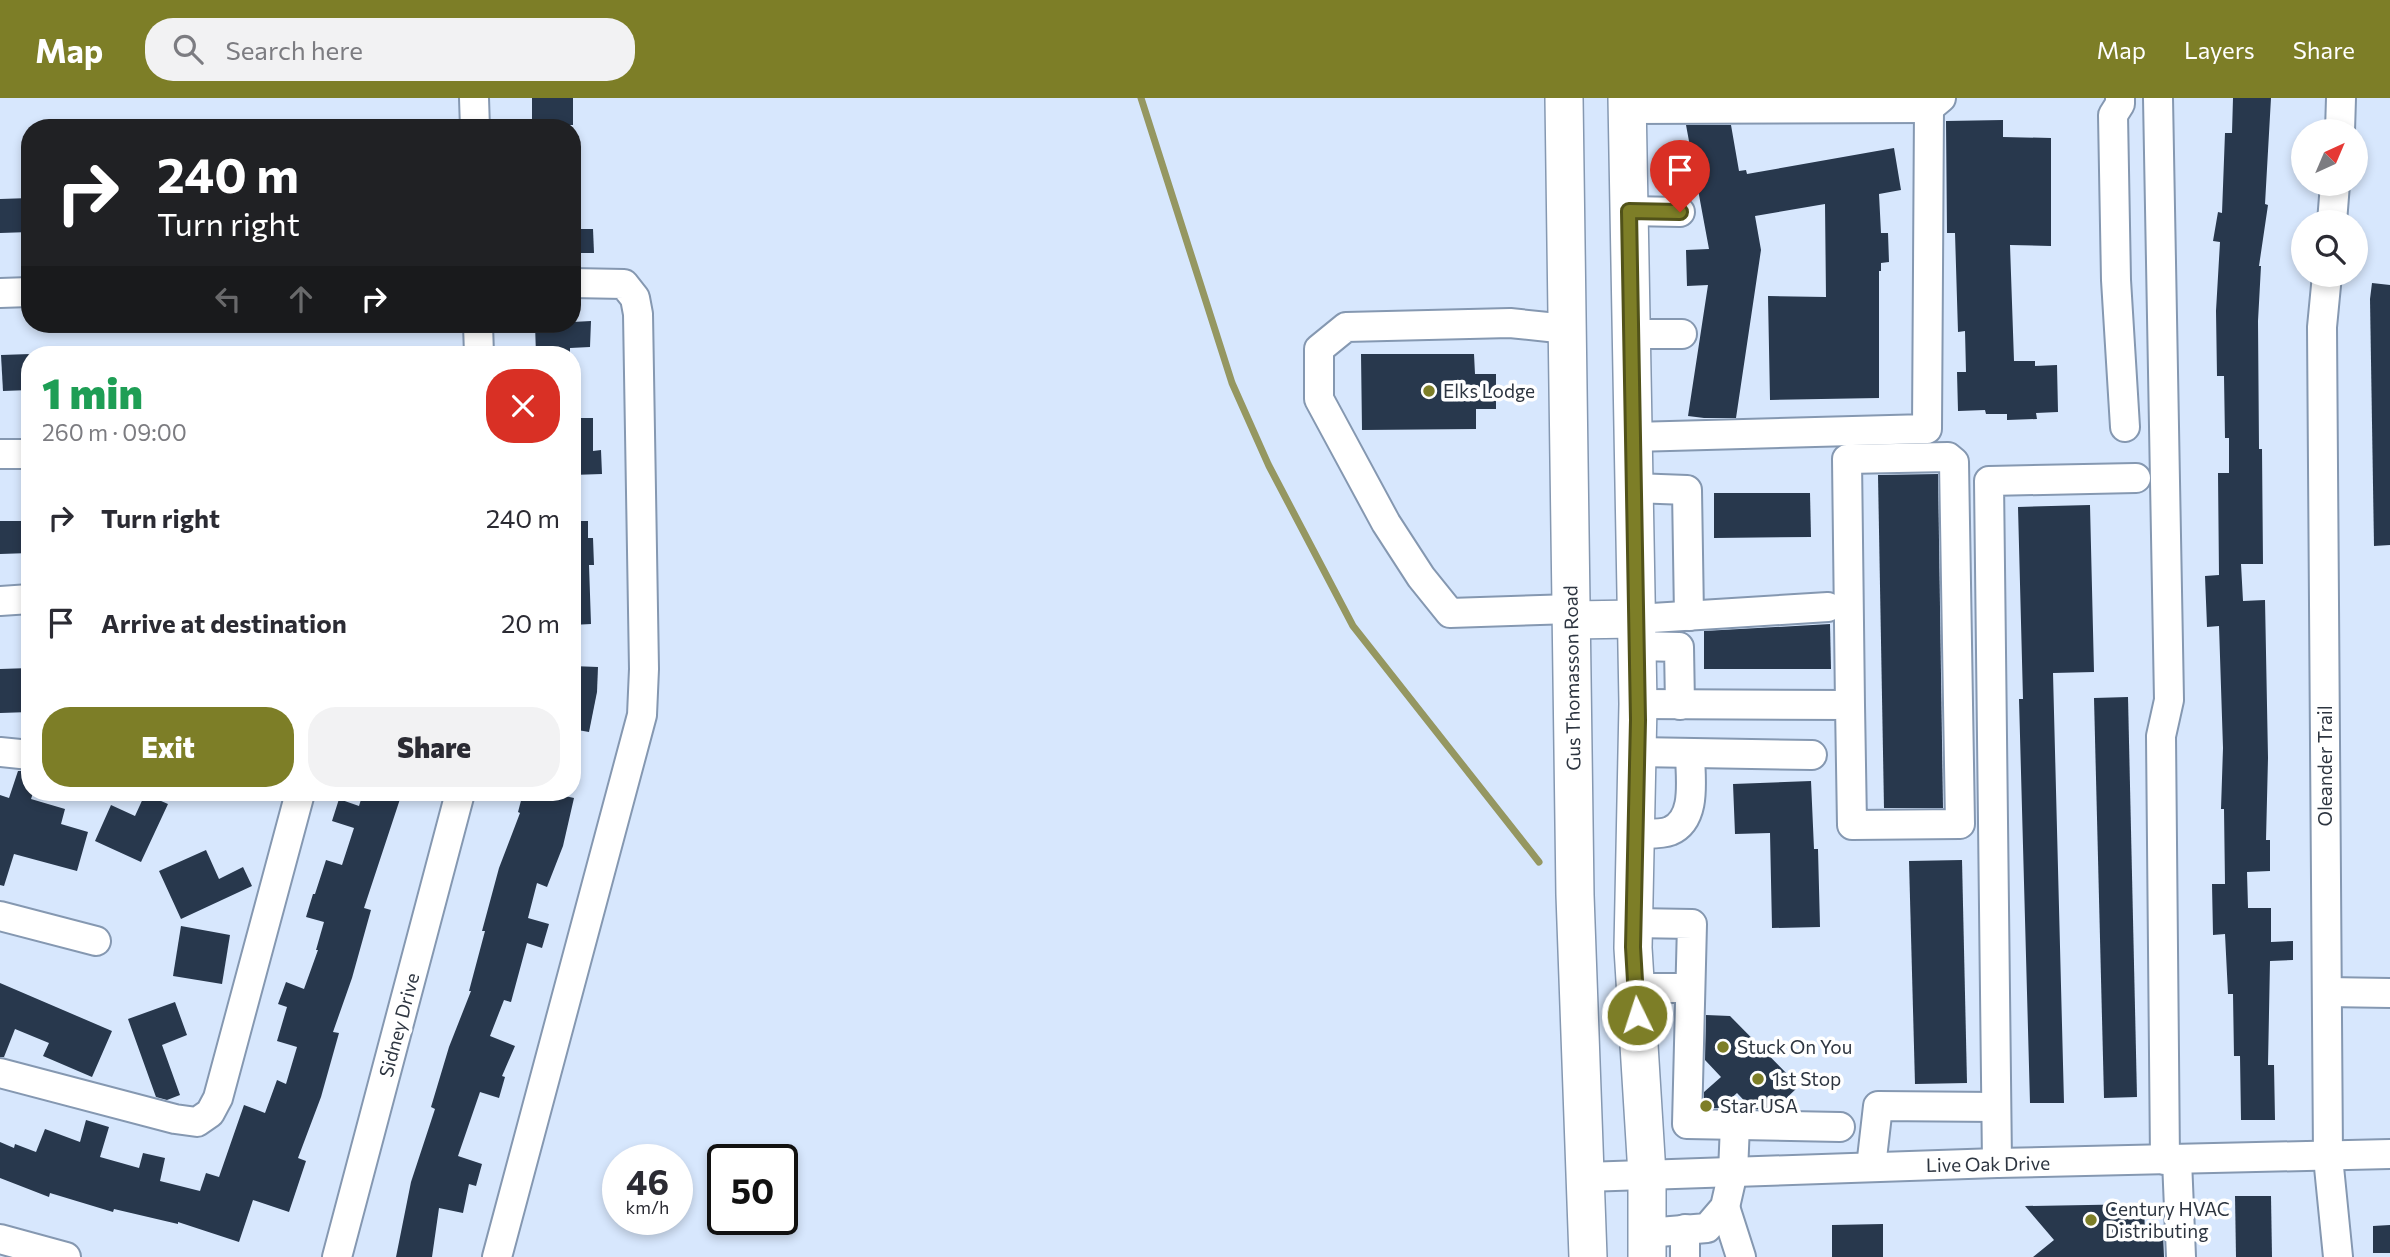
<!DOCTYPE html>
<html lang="en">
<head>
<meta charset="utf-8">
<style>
	body { margin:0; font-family:Commissioner,sans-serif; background:#f2f2f3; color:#2b2b33; height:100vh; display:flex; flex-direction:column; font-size:26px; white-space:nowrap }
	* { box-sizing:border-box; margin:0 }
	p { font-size:23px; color:#7c7c81 }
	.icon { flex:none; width:38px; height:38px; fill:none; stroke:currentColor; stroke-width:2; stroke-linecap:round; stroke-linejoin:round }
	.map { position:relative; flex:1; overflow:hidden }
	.details { position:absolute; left:21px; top:248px; width:560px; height:455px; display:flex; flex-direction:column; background:#fff; border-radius:28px; box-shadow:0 4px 10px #0003 }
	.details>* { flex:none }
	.banner { position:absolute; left:21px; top:21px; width:560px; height:214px; border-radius:28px; box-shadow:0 4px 10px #0003; background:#202124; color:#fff; overflow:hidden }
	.needle { width:46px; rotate:44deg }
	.fabs { position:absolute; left:2291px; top:21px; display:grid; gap:14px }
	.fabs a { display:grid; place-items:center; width:77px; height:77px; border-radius:50%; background:#fff; box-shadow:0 4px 10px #0003; font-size:35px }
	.speed { position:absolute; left:602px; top:1046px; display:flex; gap:14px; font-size:35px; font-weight:700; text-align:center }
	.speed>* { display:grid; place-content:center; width:91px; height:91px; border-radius:50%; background:#fff; box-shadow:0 4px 10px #0003; line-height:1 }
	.speed small { font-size:18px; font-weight:400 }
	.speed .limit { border:4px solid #111; border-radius:10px; background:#fff; color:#111 }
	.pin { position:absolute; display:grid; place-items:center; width:60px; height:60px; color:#fff; margin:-72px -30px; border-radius:50% 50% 50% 0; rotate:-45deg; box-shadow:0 0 7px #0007 }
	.pin .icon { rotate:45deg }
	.me { position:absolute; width:77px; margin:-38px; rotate:356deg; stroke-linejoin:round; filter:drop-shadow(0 0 5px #0008) }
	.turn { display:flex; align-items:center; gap:24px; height:147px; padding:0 21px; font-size:32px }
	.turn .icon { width:91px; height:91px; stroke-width:2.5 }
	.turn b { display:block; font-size:49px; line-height:60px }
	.lanes { display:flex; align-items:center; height:66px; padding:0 21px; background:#0003; justify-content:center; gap:35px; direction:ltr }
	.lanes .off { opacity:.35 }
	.round { display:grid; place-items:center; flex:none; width:74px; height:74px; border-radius:28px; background:#f2f2f3 }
	.summary { display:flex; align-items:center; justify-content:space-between; height:119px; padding:0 21px }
	h1 { font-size:42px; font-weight:800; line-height:52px; color:#1e9e55 }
	.cta { display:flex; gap:14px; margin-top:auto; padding:14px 21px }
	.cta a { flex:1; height:80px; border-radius:28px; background:#7d7e27; color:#fff; font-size:28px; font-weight:800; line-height:80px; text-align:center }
	.cta a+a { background:#f2f2f3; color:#2b2b33 }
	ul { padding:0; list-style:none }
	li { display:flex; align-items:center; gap:21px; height:105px; padding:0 21px }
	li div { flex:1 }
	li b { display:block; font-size:26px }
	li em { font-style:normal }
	header { display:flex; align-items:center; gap:42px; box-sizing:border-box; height:98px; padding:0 35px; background:#7d7e27; color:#fff }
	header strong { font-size:33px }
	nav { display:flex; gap:38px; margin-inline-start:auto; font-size:24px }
	.search { width:490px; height:63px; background:#f2f2f3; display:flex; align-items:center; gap:18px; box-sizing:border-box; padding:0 24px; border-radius:28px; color:#7c7c81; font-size:26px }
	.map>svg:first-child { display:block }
</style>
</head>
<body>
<header>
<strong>Map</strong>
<div class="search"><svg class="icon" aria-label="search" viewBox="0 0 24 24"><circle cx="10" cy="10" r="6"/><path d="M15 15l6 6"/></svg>Search here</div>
<nav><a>Map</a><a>Layers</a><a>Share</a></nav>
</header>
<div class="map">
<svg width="2390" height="1159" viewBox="0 0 2390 1159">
	<rect width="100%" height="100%" fill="#d7e7fd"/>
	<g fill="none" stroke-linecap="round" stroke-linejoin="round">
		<polyline stroke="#959761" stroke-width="7" points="1141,0 1232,285 1269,368 1353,528 1539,764"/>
	</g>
	<g fill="#28384d">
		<rect x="532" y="0" width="41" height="27"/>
		<polygon points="2233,0 2271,0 2265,106 2268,107 2259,168 2261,168 2258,223 2259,351 2262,351 2263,466 2241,466 2243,503 2265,502 2268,660 2266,742 2270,742 2270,773 2247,774 2248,810 2271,810 2271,844 2293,843 2293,862 2270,863 2268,967 2274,967 2275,1022 2241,1022 2240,958 2234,958 2233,896 2228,896 2225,836 2213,837 2212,786 2225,786 2224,711 2221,711 2223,650 2219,528 2207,529 2205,478 2219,477 2218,375 2229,375 2229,340 2225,340 2224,278 2217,278 2216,213 2220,144 2213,143 2218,114 2222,115 2225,35 2232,35"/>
		<polygon points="2003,22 2003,39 2051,40 2051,148 2010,147 2014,263 2035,263 2035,268 2057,267 2058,314 2036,315 2037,321 2007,322 2007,316 1986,316 1985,312 1958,313 1957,274 1966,274 1965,233 1958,234 1955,135 1947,135 1946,23"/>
		<polygon points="1686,27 1731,27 1739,73 1746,72 1747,76 1894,50 1901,92 1879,96 1881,135 1888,135 1889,164 1881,165 1881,173 1879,173 1879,300 1770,302 1768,198 1826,199 1825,106 1755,118 1761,152 1736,320 1704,320 1688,318 1708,187 1687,188 1686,152 1709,151"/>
		<polygon points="30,100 30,134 0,135 0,101"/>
		<polygon points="572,131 593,131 594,155 572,155"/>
		<polygon points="2372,185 2390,187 2390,447 2374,448 2370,201"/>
		<polygon points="591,223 590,249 570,250 570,257 536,257 535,226"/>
		<polygon points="30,256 30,292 3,293 1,257"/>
		<polygon points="1361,256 1474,256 1475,276 1496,276 1496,311 1476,311 1476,331 1362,332"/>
		<polygon points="572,320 593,320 593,353 601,352 602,376 572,377"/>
		<polygon points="1938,376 1943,710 1884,710 1878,377"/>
		<polygon points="1714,395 1810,395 1811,439 1714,440"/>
		<polygon points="2090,407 2094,574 2053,575 2064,1005 2030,1005 2019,601 2023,601 2018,409"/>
		<polygon points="0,423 30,423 30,455 0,456"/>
		<polygon points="572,423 588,423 588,440 593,440 594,467 589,467 591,526 572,527"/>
		<polygon points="1830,526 1831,571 1704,571 1704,533"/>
		<polygon points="572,568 598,569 597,594 589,634 572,631"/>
		<polygon points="30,570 30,614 0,615 0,571"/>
		<polygon points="2128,599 2137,999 2104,1000 2094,600"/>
		<polygon points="18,673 30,673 30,695 33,695 31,701 65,711 61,726 88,734 77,773 14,756 4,788 0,787 0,697 9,700"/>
		<polygon points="1811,683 1814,751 1818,751 1820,829 1772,830 1770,735 1735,736 1733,686"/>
		<polygon points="363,695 402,695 364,810 371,812 352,880 333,934 339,935 321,999 298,1060 306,1063 289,1114 253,1102 239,1144 178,1124 178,1126 114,1111 113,1114 50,1095 49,1099 0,1080 0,1044 14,1050 15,1046 36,1054 45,1031 80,1044 86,1022 109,1029 100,1059 139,1070 143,1055 165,1060 160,1083 200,1093 206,1075 219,1079 244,1007 265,1015 277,982 286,986 297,949 277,943 287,909 278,906 286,884 304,891 318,852 316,852 324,824 306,819 313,796 315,796 326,762 342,767 354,730 332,723 339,701 359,708"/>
		<polygon points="523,695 566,695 565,698 574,700 563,748 547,789 537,785 528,820 549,826 542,850 527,845 511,904 504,902 490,938 515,948 502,978 505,979 499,1000 480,994 458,1058 482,1066 476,1088 469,1086 463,1115 439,1110 432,1159 396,1159 411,1084 435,1011 431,1009 449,949 471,893 469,893 485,833 482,833 499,770 520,715 518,714"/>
		<polygon points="145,696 168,706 141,764 95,743 111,707 135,718"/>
		<polygon points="206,752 219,781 243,769 252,788 181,821 159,773"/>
		<polygon points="1962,762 1967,985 1915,986 1909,763"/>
		<polygon points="181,828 230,837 222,886 173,878"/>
		<polygon points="0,885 112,933 92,979 43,958 49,945 15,931 4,959 0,959"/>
		<polygon points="175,904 187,937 162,947 180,997 167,1002 156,999 128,921"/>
		<polygon points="1706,917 1730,918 1799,988 1775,1011 1752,1011 1737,995 1720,1010 1704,1010 1704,994 1721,979 1705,962"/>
		<polygon points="2235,1098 2271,1098 2272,1159 2236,1159"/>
		<polygon points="2144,1106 2145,1136 2163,1136 2164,1159 2033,1159 2054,1142 2025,1108"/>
		<polygon points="1883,1126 1883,1159 1832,1159 1832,1127"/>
		<polygon points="2390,1127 2390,1155 2373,1155 2373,1128"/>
	</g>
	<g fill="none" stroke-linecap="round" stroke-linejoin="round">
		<defs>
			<g id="minor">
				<polyline points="474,0 475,30"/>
				<polyline points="2120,0 2120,6 2113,17 2116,182 2125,329"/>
				<polyline points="2158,0 2169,602 2161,638 2165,1062"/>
				<polyline points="1628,11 1929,10"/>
				<polyline points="2340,33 2341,0"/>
				<polyline points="1629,113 1680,114"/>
				<polyline points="2332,124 2335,86"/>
				<polyline points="2327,177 2322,229 2328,1059 2338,1159"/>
				<polyline points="0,195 30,194"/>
				<polyline points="478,226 479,257"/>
				<polyline points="1567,231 1510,225 1346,229 1319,251 1319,301 1386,425 1421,479 1450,515 1572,511"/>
				<polyline points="1631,236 1682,236"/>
				<polyline points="1633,339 1927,331 1929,10 1941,0"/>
				<polyline points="0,356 30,356"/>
				<polyline points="1634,390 1687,392 1689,518"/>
				<polyline points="0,503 30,501"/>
				<polyline points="1636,521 1828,509"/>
				<polyline points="1637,548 1679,549 1680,607"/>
				<polyline points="1638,606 1850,607 1847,361 1948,359 1954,364 1960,726 1852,727 1850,607"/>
				<polyline points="0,654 30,657"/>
				<polyline points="1637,654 1812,657"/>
				<path d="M1636 736C1646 735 1660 737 1670 733 1698 721 1690 679 1690 655"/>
				<polyline points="0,818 96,843"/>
				<polyline points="1634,825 1692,826 1687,1026 1840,1029"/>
				<polyline points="1636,890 1690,890"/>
				<polyline points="2327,894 2390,895"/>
				<polyline points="0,975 175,1021 197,1024 210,1015 218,1000 300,695"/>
				<polyline points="2177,1062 2181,1159"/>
				<polyline points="1997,1065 1989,383 2136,380"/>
				<polyline points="1871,1069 1878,1008 1996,1009"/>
				<polyline points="1585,1079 1997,1065 2390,1056"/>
				<polyline points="1725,1109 1741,1159"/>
				<polyline points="1685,1131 1685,1159"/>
				<polyline points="1647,1135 1707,1130 1725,1109 1733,1074 1735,1027"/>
				<polyline points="0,1141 66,1159"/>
				<polyline points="337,1159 460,695"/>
				<polyline points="497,1159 642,617 644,571 638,216 635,200 624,186 572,185"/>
			</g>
			<g id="major">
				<polyline points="1564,0 1575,797 1588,1159"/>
				<polyline points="1627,0 1638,606 1633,850 1647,1076 1647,1159"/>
				<polyline points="1572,522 1636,521"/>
			</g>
		</defs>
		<use href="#minor" stroke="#8598b1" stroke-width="32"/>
		<use href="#major" stroke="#8598b1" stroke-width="40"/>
		<use href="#minor" stroke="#fff" stroke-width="28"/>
		<use href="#major" stroke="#fff" stroke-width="37"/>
	</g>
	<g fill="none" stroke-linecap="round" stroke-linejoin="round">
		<defs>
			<polyline id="route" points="1637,917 1633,849 1638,622 1629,113 1680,114"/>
		</defs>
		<use href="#route" stroke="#515219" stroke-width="18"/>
		<use href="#route" stroke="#7d7e27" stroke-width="12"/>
	</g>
	<g fill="#7d7e27" stroke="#fff" stroke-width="2.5">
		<circle cx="1429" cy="293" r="7"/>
		<circle cx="1723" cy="949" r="7"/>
		<circle cx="1758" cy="981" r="7"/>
		<circle cx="1706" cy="1008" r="7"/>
		<circle cx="2091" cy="1122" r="7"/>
	</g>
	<g text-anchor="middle" stroke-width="7" stroke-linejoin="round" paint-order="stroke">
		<g font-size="19" fill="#2d3540" stroke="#fff" text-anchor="start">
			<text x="1443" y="300">Elks Lodge</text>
			<text x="1737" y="956">Stuck On You</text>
			<text x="1772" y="988">1st Stop</text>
			<text x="1720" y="1015">Star USA</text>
			<text x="2105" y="1118">Century HVAC<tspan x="2105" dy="22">Distributing</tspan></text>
		</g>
		<g font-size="19" fill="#2d3540" stroke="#fff">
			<text transform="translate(1572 580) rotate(-91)" y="7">Gus Thomasson Road</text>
			<text transform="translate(2325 668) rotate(-90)" y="7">Oleander Trail</text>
			<text transform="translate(399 927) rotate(-75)" y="7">Sidney Drive</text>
			<text transform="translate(1988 1066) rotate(-1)" y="7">Live Oak Drive</text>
		</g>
	</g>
</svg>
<div class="fabs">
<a><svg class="needle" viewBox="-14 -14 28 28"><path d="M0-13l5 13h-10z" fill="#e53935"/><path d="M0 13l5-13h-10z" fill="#7c7c81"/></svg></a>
<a><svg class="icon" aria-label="search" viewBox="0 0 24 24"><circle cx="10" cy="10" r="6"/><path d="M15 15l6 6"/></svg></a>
</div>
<div class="speed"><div>46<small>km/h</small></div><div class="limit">50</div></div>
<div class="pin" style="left:1680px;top:114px;background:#d93025"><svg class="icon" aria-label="arrive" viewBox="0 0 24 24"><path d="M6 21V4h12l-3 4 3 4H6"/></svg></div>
<svg class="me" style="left:1637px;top:917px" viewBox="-20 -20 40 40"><circle r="17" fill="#7d7e27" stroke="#fff" stroke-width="3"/><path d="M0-11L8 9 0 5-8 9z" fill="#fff"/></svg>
<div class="banner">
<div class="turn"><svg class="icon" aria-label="right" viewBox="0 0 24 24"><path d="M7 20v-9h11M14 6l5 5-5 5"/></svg><div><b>240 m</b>Turn right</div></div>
<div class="lanes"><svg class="icon off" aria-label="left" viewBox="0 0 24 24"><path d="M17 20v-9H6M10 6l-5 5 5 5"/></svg><svg class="icon off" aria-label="ahead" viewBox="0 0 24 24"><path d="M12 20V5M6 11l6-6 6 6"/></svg><svg class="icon" aria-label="right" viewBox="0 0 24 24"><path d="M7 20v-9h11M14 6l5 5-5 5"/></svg></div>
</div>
<section class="details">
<div class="summary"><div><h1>1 min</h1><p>260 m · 09:00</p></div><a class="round" style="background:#d93025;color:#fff"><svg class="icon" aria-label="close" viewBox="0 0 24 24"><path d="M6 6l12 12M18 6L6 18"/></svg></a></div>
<ul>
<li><svg class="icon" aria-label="right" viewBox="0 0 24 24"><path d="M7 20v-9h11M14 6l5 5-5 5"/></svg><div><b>Turn right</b></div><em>240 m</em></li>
<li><svg class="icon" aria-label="arrive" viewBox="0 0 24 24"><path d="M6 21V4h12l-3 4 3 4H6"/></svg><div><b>Arrive at destination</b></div><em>20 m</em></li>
</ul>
<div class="cta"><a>Exit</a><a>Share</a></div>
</section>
</div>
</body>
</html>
